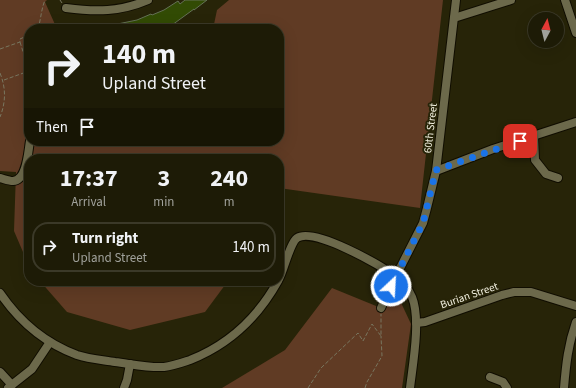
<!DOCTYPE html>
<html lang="en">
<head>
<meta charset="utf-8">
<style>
	body { margin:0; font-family:"Source Sans 3",sans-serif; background:#252410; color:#f1f3f6; height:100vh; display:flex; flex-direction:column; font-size:15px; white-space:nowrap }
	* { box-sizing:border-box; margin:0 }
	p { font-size:13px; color:#a0a19b }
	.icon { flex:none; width:22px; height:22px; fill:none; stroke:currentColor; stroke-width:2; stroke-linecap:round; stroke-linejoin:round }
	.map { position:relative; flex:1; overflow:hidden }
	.details { position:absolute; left:24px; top:154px; width:260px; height:132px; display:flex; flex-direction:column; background:#1d1b06; border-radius:16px; box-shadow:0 4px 16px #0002,0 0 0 1px #3b3928 }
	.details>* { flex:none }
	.top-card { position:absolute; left:24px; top:24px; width:260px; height:122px; border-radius:16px; box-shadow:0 4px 16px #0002,0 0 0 1px #3b3928; background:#1d1b06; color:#f1f3f6; overflow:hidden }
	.needle { width:26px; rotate:7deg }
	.buttons { position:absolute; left:528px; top:12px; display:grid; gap:8px }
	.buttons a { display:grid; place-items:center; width:36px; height:36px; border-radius:50%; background:#1d1b06; box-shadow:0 4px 16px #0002,0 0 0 1px #3b3928; font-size:20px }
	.pin { position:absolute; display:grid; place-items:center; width:34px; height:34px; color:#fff; margin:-17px; border-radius:8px; box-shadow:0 2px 6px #0006 }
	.me { position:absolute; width:44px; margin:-22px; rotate:25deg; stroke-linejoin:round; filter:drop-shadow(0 0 3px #0008) }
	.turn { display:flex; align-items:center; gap:14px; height:84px; padding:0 12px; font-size:18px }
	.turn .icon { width:52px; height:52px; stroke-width:2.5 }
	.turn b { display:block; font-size:28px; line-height:34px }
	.then { display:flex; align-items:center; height:38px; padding:0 12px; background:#0003; gap:8px; font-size:15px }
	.eta { display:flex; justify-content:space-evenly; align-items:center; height:68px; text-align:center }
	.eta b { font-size:24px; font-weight:700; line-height:28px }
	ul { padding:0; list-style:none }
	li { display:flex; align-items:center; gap:12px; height:50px; margin:0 8px 6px; padding:0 4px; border:2px solid #3b3928; border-radius:16px }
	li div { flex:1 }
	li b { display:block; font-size:15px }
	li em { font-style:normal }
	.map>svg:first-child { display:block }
</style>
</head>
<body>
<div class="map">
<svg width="576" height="388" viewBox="0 0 576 388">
	<rect width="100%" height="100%" fill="#272408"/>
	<g fill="#603b24">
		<polygon points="0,0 47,0 45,2 57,29 29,29 29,141 279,141 279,29 213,29 217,10 229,0 443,0 420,208 279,188 279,159 29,159 29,266 14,231 16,172 0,171"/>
		<polygon points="40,281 228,281 205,312 130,330 67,312"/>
		<polygon points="332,288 381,308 396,292 411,324 402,388 222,388 285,350"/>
	</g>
	<polygon fill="#324b04" stroke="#647156" points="185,0 207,0 194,10 194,9 172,25 174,29 103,29 103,27 137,20 151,14 152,15 164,10 178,1 180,4"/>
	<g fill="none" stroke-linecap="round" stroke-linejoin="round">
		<defs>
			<g id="minor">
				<polyline points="565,0 576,33"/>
				<path d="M66 8C96 12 120 12 148 0"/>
				<polyline points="454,18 511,0"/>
				<polyline points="534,137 535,160 546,174 558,178"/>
				<polyline points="436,171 493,149 576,122"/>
				<path d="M0 178C4 179 9 181 13 181 27 180 28 152 30 141"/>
				<path d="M279 279C284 270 290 243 297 238 314 227 380 265 395 276 403 281 408 288 412 297 421 319 413 363 410 388"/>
				<path d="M0 293C19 321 45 343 77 355 89 359 103 360 115 362 131 364 148 368 164 367 173 366 181 363 190 360 228 345 258 317 278 281"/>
				<polyline points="381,308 396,276 423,223 427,208 436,171 456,0"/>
				<polyline points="416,323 425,322 502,295 514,292 531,292 576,306"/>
				<polyline points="0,372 12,385"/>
				<polyline points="490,377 503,382 507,388"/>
				<polyline points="8,388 32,369 50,342"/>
				<polyline points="124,388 127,380 130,364"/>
				<path d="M564 388C566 364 568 345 576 322"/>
			</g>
		</defs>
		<use href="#minor" stroke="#100d00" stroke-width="10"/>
		<g stroke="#797760" stroke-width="1" stroke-dasharray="4 2" stroke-linecap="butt">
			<polyline points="60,0 62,3"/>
			<path d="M38 29C41 19 41 10 45 0"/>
			<polyline points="47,29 49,28"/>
			<polyline points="20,42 29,71"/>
			<polyline points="0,49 20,42 20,39 29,35"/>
			<path d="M0 73C6 88 6 102 0 117"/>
			<polyline points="4,80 29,71"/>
			<polyline points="308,388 321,368 358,333 363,341 372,324 381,336 381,314"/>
			<polyline points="365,388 367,382 382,356 381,336"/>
		</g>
		<use href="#minor" stroke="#6c694b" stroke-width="8"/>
	</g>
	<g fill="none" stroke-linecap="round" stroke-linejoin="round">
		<polyline stroke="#1a73e8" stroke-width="7" stroke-dasharray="0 12.6" points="391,286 423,223 436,170 520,141"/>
	</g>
	<g text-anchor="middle" stroke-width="4" stroke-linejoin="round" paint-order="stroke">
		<g font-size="11" fill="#f1efdf" stroke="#272408">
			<text transform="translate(430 128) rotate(-83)" y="4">60th Street</text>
			<text transform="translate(469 295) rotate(-19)" y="4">Burian Street</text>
		</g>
	</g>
</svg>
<div class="buttons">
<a><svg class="needle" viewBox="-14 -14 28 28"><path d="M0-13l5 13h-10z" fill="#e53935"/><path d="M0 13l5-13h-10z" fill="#a0a19b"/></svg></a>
</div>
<div class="pin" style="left:520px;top:141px;background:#d93025"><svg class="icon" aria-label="arrive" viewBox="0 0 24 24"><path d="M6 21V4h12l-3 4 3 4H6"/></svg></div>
<svg class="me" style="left:391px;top:286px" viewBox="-20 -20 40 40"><circle r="17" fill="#1a73e8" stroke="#fff" stroke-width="3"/><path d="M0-11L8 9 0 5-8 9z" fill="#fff"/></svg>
<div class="top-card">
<div class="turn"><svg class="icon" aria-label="right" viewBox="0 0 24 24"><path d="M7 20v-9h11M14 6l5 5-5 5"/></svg><div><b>140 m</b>Upland Street</div></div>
<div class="then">Then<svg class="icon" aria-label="arrive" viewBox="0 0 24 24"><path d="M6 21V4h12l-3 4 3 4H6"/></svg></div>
</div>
<section class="details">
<div class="eta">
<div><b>17:37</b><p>Arrival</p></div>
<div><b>3</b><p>min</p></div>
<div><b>240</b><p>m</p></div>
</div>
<ul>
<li><svg class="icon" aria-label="right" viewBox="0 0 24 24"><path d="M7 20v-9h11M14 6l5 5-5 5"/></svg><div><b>Turn right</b><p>Upland Street</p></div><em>140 m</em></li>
</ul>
</section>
</div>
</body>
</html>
